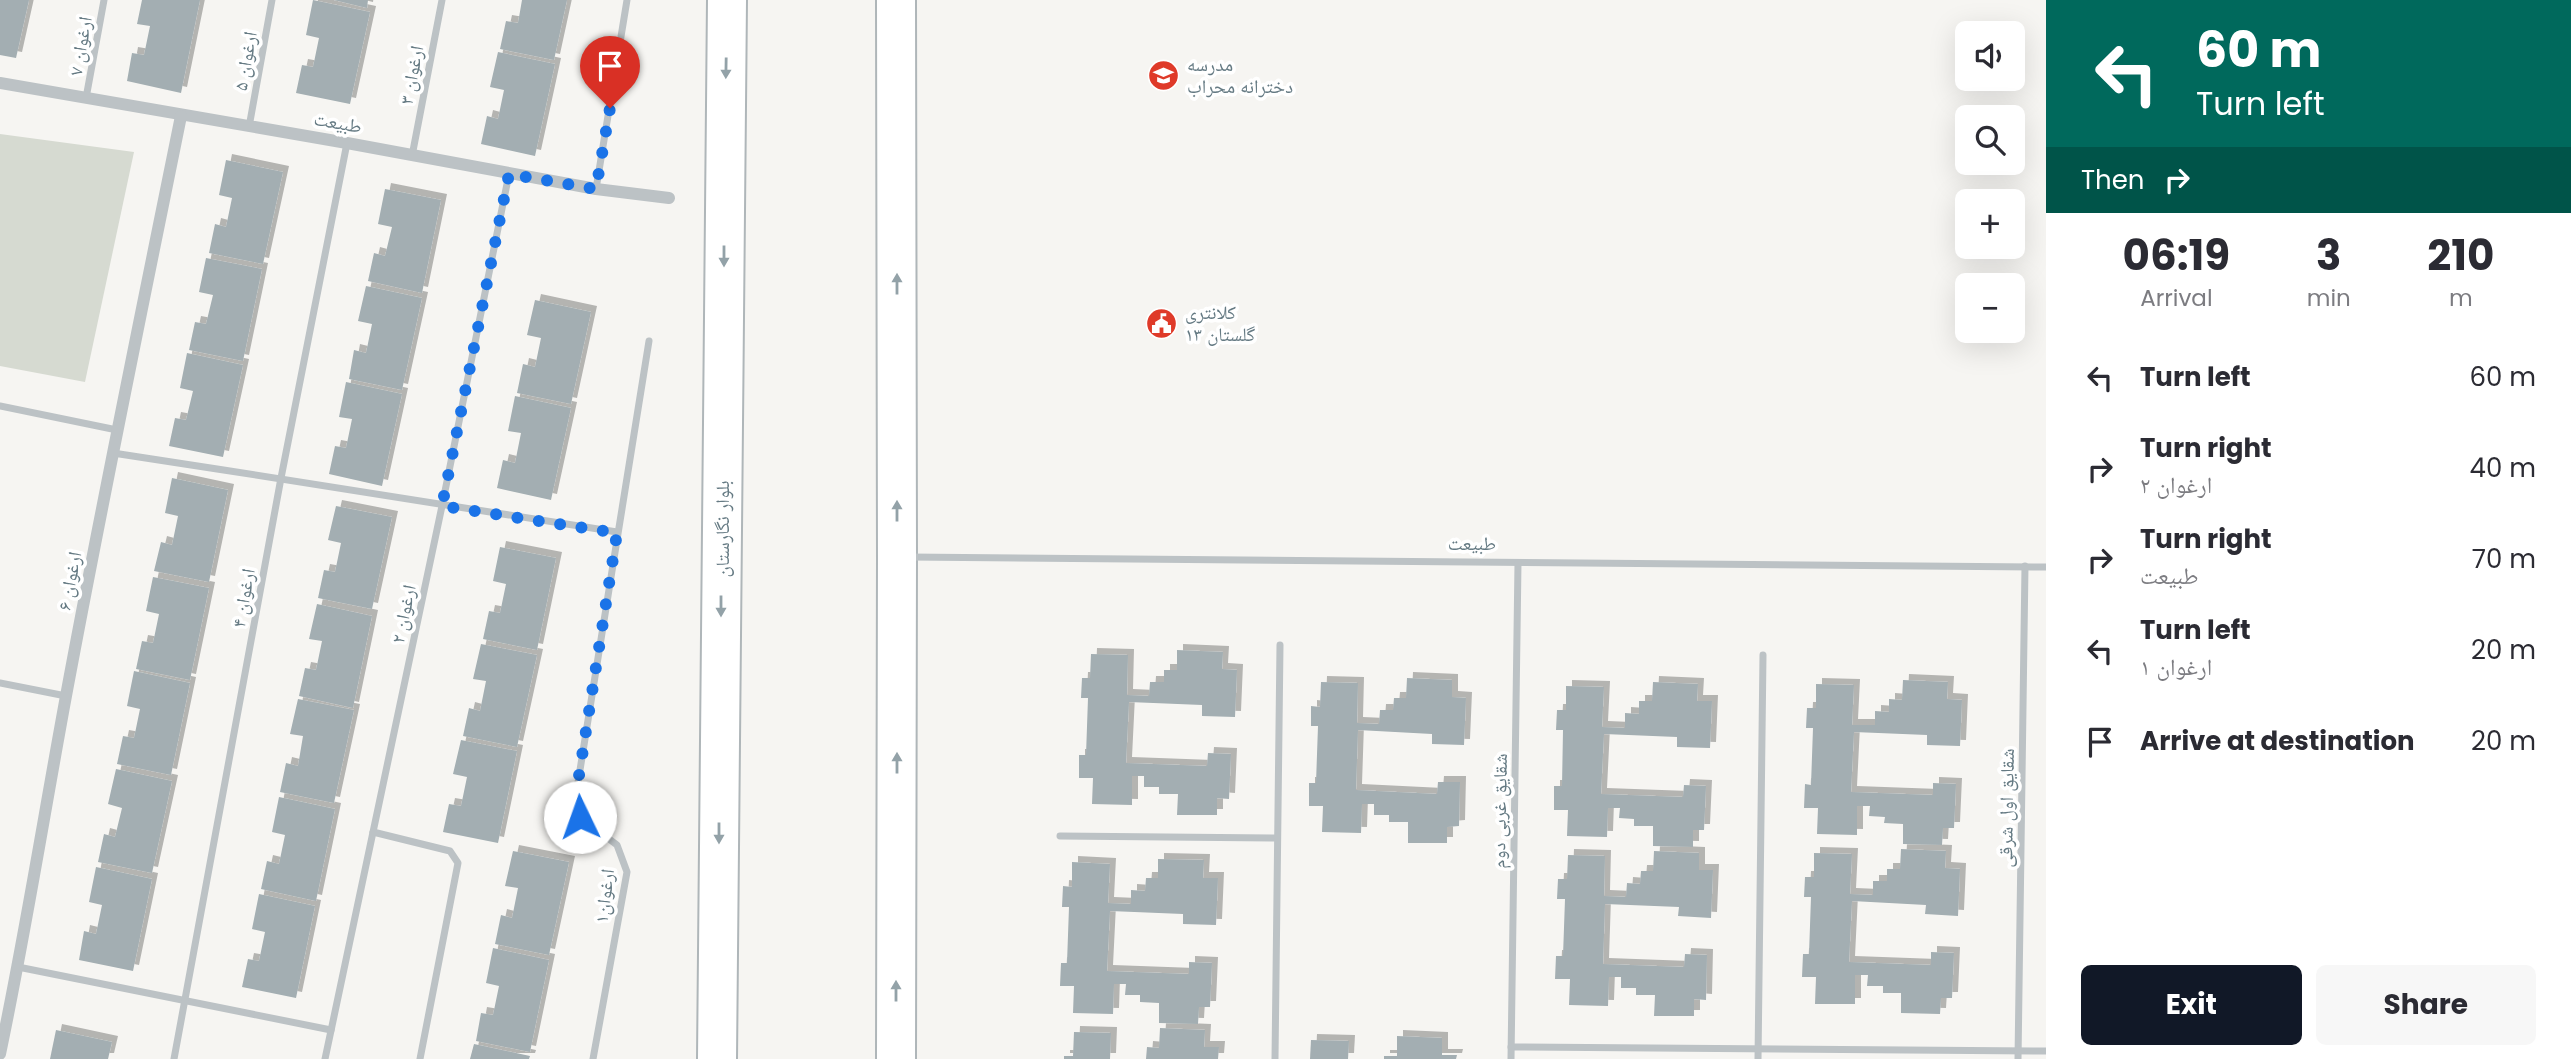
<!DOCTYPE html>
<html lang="en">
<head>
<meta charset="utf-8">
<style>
	body { margin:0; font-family:Poppins,"Noto Naskh Arabic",sans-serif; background:#f7f7f7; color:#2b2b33; height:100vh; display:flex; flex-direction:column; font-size:26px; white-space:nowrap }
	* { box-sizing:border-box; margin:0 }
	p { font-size:23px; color:#7c7c81 }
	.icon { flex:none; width:38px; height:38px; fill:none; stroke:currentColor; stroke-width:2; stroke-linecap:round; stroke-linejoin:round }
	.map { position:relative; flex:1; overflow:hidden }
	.details { display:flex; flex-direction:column; background:#fff; width:525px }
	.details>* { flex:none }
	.banner { background:#00695c; color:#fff; overflow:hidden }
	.buttons { position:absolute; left:1955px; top:21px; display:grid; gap:14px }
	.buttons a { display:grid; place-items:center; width:70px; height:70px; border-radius:10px; background:#fff; box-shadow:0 7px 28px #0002; font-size:35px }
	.pin { position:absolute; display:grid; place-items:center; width:60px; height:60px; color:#fff; margin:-72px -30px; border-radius:50% 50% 50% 0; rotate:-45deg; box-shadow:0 0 7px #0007 }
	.pin .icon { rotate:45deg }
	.me { position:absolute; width:77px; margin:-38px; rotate:357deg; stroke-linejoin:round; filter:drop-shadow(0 0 5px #0008) }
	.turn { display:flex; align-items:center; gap:24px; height:147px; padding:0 35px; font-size:32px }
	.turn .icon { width:91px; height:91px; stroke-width:2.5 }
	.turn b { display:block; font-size:49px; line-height:60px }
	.then { display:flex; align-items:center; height:66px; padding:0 35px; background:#0003; gap:14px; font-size:26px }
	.eta { display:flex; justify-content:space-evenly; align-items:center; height:119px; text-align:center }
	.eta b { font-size:42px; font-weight:700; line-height:49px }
	.cta { display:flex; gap:14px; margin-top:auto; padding:14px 35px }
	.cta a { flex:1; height:80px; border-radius:10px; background:#111827; color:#fff; font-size:28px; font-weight:700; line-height:80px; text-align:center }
	.cta a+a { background:#f7f7f7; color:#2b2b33 }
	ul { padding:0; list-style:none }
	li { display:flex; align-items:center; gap:21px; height:91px; padding:0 35px }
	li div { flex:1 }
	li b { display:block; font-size:26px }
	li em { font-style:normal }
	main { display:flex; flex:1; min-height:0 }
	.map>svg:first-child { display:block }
</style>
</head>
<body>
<main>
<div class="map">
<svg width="2046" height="1059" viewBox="0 0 2046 1059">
	<defs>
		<filter id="shadow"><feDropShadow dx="6" dy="-6" stdDeviation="0" flood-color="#0004"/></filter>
	</defs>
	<rect width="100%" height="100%" fill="#f6f5f2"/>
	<polygon fill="#d6dad1" points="0,134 134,152 85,382 0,366"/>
	<g fill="#a3aeb2" filter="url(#shadow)">
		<polygon points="0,0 29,0 16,58 0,55"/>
		<polygon points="142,0 200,0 181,93 127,81 132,53 144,55 150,26 137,24"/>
		<polygon points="313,0 370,12 350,104 296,93 302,65 313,67 319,38 306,35"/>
		<polygon points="334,0 368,0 367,8"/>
		<polygon points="522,0 567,0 554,60 500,49 506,21 518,23"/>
		<polygon points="498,52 555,64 535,156 481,144 487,116 498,119 504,90 490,87"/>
		<polygon points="226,160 283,172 263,264 209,253 215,224 226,227 232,198 219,195"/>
		<polygon points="385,189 441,200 422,293 368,281 374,253 385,256 392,227 378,224"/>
		<polygon points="206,258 262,269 243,361 189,350 195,322 206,324 213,295 199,292"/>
		<polygon points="366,286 422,298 402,390 349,379 354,350 366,353 372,324 358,321"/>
		<polygon points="535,300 591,312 571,404 517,393 523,364 535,367 541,338 527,335"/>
		<polygon points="187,353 243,365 223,457 169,446 175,418 186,420 193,391 180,388"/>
		<polygon points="346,382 402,394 382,486 329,474 335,446 346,448 352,419 339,417"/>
		<polygon points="515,396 571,408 551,500 497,488 503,460 515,463 521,433 508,431"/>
		<polygon points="172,478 228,490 209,582 154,571 161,542 172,545 178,516 165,513"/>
		<polygon points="336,506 392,517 372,609 318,598 324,570 335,572 341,543 328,540"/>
		<polygon points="500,547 556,558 537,650 483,639 489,611 500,613 506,584 493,581"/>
		<polygon points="153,577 209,588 190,680 136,669 142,641 153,643 159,614 146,611"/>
		<polygon points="317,604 372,616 353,708 299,696 305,668 316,670 322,641 309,639"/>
		<polygon points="481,644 537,655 517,747 463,736 469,708 480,711 486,681 473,679"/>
		<polygon points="1177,650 1223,652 1222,669 1237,670 1235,717 1202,716 1202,705 1129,702 1126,763 1207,766 1208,753 1231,754 1229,799 1217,798 1217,815 1177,815 1178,794 1159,794 1159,787 1144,787 1144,776 1132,776 1132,805 1092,804 1093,778 1079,778 1079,755 1086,755 1088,698 1081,698 1082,678 1090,678 1091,654 1128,655 1127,695 1149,696 1150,682 1164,682 1164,670 1177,670"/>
		<polygon points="134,671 190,683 171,775 117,764 123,736 134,738 140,709 127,706"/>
		<polygon points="1407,678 1452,680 1452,697 1466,698 1464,745 1432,744 1432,734 1358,730 1356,790 1437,794 1438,782 1460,782 1459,826 1447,827 1447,843 1408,843 1408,822 1389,822 1389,815 1374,815 1374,804 1362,804 1361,833 1322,832 1323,806 1309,806 1309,783 1316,783 1318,726 1311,726 1311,706 1320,707 1321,682 1358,683 1357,723 1379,724 1380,710 1393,710 1394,698 1406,698"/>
		<polygon points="1903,680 1948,682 1947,699 1962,700 1960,746 1927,745 1927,735 1854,732 1851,792 1933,795 1933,783 1956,784 1954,828 1943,828 1942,845 1903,844 1903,824 1884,823 1885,817 1869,816 1870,806 1857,806 1857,835 1817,834 1818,808 1804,808 1805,784 1811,785 1813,728 1806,728 1807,708 1816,708 1816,684 1854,685 1852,725 1875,725 1875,711 1889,712 1889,699 1902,700"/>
		<polygon points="1653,682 1698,684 1697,701 1712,701 1710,748 1677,747 1677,737 1604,734 1601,794 1683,797 1684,785 1706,786 1704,830 1693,830 1693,847 1653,846 1653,826 1634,826 1634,819 1619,818 1620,808 1608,808 1607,837 1567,836 1568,810 1554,810 1554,786 1562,786 1563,730 1556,730 1557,710 1566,710 1566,686 1604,687 1602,727 1625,728 1625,713 1639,714 1639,701 1652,701"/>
		<polygon points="298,699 354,710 334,803 280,792 286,763 298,766 303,736 290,734"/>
		<polygon points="461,740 517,751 498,843 443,832 449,804 461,806 467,777 453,774"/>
		<polygon points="116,769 172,781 152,873 98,862 104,834 115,837 122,808 108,804"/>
		<polygon points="279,797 335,809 316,901 261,889 267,861 279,864 285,835 272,832"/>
		<polygon points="1901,849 1946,851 1945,868 1960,869 1958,916 1925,914 1926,905 1852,901 1849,962 1931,965 1931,952 1954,953 1952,998 1941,998 1940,1014 1901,1013 1901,993 1883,993 1883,986 1867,986 1868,975 1855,975 1855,1004 1815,1004 1816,977 1802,977 1803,954 1809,954 1811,897 1804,897 1805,877 1814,877 1814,853 1852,854 1850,894 1873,895 1873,881 1887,881 1887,869 1900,869"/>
		<polygon points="513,851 569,862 549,955 495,944 501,915 512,918 518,888 505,886"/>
		<polygon points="1654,851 1699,853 1699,870 1713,870 1711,918 1678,916 1679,907 1605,904 1603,964 1684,967 1685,954 1707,955 1706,1000 1694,999 1694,1016 1654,1016 1655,995 1636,995 1636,988 1621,988 1621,977 1609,977 1608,1006 1569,1005 1570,979 1555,979 1556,956 1563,956 1565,899 1557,899 1558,879 1567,879 1568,855 1605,856 1604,896 1626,897 1627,883 1640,884 1641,871 1653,871"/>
		<polygon points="1158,859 1204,860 1203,878 1218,878 1216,925 1183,924 1183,914 1110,911 1107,971 1189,974 1189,962 1212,963 1210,1007 1199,1007 1198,1024 1159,1023 1159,1003 1140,1002 1140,995 1125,995 1126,984 1114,984 1113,1014 1073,1013 1074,986 1060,986 1061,963 1067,963 1069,907 1062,907 1063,886 1072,887 1072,862 1110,864 1108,903 1131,904 1131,890 1145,891 1146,878 1158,878"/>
		<polygon points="96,867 152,879 133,971 79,960 84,931 96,934 102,905 89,902"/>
		<polygon points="259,894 315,906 296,998 242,987 248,959 259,961 265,932 252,929"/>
		<polygon points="493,948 549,960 530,1052 476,1041 481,1013 493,1015 499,986 486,983"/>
		<polygon points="1160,1028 1205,1030 1204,1047 1219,1047 1218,1059 1146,1059 1147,1047 1159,1048"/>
		<polygon points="56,1030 112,1042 108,1059 50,1059"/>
		<polygon points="1074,1032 1111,1033 1110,1059 1064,1059 1064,1056 1073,1056"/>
		<polygon points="1397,1036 1442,1038 1442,1055 1457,1055 1456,1059 1384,1059 1384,1056 1397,1056"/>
		<polygon points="1311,1040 1349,1041 1348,1059 1310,1059"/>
		<polygon points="474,1044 530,1056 529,1059 470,1059"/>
	</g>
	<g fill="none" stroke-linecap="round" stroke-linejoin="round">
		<defs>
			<g id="secondary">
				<polyline points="717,1059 727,0"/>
				<polyline points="896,1059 897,557 896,0"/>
			</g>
		</defs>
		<use href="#secondary" stroke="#afb6b9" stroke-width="42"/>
		<g stroke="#bcc2c5" stroke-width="7">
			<polyline points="86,98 104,0"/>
			<polyline points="249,127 272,0"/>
			<polyline points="412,156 442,0"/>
			<polyline points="596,189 627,0"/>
			<polyline points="0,406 117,430"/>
			<path d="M113 453C281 478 448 507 617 532"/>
			<polyline points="909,557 2046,567"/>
			<polyline points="0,683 66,696"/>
			<polyline points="373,832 450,851 458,863 420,1059"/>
			<polyline points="1060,836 1277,838"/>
			<polyline points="18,967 331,1030"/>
			<polyline points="1511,1047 2046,1051"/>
			<polyline points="174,1059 281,478 347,143"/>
			<polyline points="325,1059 442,506 509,174"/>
			<polyline points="593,1059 627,872 617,845 580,817 575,801 649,341"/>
			<polyline points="1275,1059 1280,645"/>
			<polyline points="1511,1059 1518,563"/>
			<polyline points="1758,1059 1763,655"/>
			<polyline points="2018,1059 2025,566"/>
		</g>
		<g stroke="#bcc2c5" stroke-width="12">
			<polyline points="0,83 347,143 596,189 669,198"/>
			<path d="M0 1054C25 935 44 815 66 696 102 502 142 309 181 116"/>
		</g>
		<use href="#secondary" stroke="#fff" stroke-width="38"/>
	</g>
	<defs><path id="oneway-solid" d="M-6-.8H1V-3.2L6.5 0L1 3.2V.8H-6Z" transform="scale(1.75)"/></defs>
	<g fill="#93a2a8">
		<use href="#oneway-solid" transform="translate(726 68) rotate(91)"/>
		<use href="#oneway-solid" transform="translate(724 256) rotate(90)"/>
		<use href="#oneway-solid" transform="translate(897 284) rotate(-90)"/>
		<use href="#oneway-solid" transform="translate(897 511) rotate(-90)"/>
		<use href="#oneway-solid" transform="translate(721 606) rotate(90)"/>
		<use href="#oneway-solid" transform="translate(897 763) rotate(-90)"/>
		<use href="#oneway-solid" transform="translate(719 833) rotate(90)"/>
		<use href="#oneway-solid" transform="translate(896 991) rotate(-90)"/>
	</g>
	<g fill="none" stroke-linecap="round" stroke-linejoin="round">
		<polyline stroke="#1a73e8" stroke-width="12" stroke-dasharray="0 21.6" points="580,817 575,801 617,533 442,506 509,174 596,189 610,108"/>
	</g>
	<defs>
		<symbol id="school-disc" viewBox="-11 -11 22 22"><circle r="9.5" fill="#df3a29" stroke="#fff"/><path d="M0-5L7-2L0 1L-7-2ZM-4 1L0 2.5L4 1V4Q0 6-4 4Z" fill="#fff"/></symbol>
		<symbol id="civic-disc" viewBox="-11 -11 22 22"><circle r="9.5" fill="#df3a29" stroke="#fff"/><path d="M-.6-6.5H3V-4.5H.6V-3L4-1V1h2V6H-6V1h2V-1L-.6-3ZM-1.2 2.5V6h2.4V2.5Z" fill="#fff"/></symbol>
	</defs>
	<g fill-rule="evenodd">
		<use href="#school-disc" x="1146" y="58" width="35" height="35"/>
		<use href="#civic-disc" x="1144" y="306" width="35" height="35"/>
	</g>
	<g text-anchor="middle" stroke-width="7" stroke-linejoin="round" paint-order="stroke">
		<g font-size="19" fill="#657a83" stroke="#fff">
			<text transform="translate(80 46) rotate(-80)" y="7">ارغوان ۷</text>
			<text transform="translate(245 61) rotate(-80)" y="7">ارغوان ۵</text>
			<text transform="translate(411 75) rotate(-79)" y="7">ارغوان ۳</text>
			<text transform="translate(338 122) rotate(10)" y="7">طبیعت</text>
			<text transform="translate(722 529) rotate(-90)" y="7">بلوار نگارستان</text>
			<text x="1472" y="550">طبیعت</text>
			<text transform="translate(69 581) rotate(-79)" y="7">ارغوان ۶</text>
			<text transform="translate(243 598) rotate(-80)" y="7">ارغوان ۴</text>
			<text transform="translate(403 614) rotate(-78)" y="7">ارغوان ۲</text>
			<text transform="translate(2006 808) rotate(-89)" y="7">شقایق اول شرقی</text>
			<text transform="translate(1499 811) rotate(-89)" y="7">شقایق غربی دوم</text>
			<text transform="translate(604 896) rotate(-83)" y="7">ارغوان۱</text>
		</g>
		<g font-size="19" fill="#657a83" stroke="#fff" text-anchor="start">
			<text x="1187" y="71">مدرسه<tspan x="1187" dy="22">دخترانه محراب</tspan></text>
			<text x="1185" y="319">کلانتری<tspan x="1185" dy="22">۱۳ گلستان</tspan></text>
		</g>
	</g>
</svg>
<div class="buttons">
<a><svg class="icon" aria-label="sound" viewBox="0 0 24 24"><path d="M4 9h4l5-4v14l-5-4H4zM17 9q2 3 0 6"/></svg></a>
<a><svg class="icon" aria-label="search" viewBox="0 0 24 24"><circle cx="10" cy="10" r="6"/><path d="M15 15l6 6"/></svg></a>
<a>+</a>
<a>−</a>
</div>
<div class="pin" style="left:610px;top:108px;background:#d93025"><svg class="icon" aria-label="arrive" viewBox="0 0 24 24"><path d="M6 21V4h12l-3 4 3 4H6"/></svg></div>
<svg class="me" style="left:580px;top:817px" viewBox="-20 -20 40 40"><circle r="19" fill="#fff"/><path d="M0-13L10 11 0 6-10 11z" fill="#1a73e8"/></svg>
</div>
<section class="details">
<div class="banner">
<div class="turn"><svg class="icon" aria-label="left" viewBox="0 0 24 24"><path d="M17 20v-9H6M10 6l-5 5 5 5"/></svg><div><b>60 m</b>Turn left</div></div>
<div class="then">Then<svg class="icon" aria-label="right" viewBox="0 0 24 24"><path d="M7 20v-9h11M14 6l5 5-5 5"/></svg></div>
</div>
<div class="eta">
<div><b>06:19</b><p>Arrival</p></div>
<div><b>3</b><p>min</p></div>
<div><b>210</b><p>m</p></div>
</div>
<ul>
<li><svg class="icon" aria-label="left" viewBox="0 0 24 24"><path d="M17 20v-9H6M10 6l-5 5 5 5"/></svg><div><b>Turn left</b></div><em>60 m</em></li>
<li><svg class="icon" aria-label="right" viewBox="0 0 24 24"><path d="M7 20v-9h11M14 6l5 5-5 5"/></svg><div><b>Turn right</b><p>ارغوان ۲</p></div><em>40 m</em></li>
<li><svg class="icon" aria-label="right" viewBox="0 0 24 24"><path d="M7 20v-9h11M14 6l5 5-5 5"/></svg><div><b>Turn right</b><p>طبیعت</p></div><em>70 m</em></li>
<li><svg class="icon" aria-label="left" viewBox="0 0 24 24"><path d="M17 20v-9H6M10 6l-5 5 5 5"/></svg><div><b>Turn left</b><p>ارغوان ۱</p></div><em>20 m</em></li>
<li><svg class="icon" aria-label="arrive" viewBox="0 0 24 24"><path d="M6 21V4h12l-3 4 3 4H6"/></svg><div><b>Arrive at destination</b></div><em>20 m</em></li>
</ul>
<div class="cta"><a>Exit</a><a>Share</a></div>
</section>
</main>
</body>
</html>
